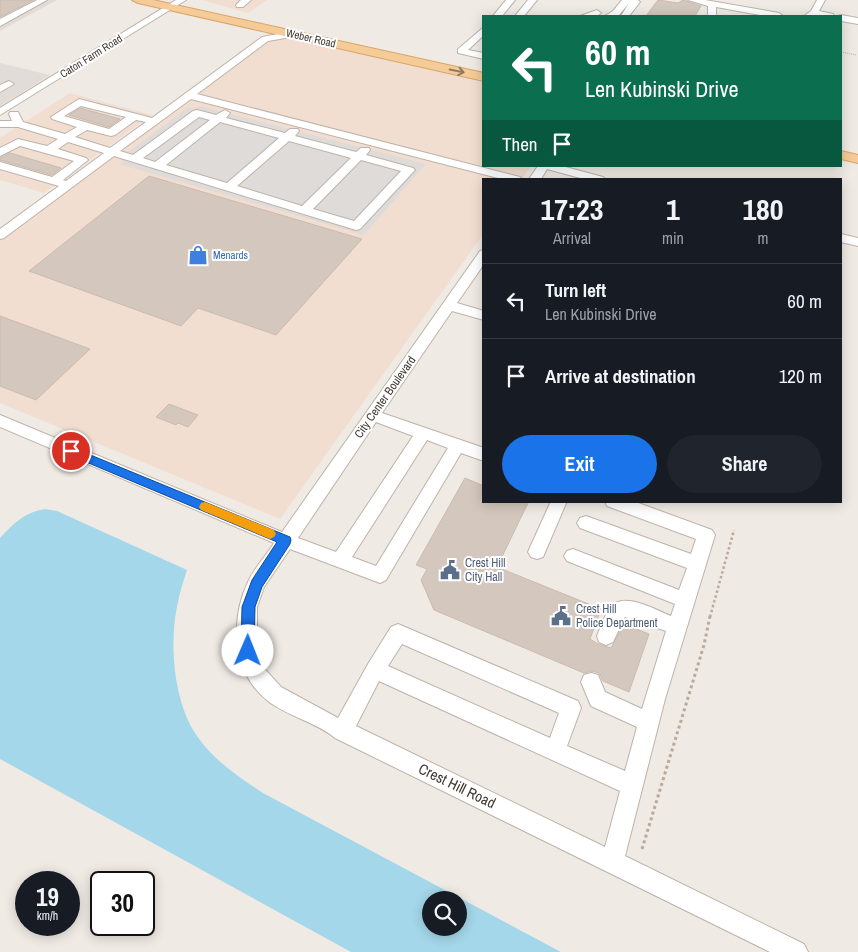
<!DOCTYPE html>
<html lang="en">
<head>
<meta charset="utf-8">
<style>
	body { margin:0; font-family:"Archivo Narrow",sans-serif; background:#20242c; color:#f1f3f6; height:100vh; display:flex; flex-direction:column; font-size:19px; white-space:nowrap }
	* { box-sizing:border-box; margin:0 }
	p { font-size:16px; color:#9ea1a6 }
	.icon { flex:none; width:28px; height:28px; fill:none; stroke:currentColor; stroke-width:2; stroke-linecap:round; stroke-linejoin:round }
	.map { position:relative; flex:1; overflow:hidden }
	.drawer { position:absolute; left:482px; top:178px; width:360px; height:325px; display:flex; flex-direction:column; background:#171b24; border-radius:0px; box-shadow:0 2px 12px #0003 }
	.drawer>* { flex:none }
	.guide { position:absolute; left:482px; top:15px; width:360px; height:152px; border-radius:0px; box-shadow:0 2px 12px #0003; background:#0b6e4f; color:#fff; overflow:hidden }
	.tools { position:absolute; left:422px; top:891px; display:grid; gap:10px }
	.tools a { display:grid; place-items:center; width:45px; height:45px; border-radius:50%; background:#171b24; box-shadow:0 2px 12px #0003; font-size:25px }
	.speed { position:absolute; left:15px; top:871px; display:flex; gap:10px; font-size:25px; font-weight:700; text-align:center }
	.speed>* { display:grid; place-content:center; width:65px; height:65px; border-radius:50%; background:#171b24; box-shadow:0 2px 12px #0003; line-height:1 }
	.speed small { font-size:12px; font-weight:400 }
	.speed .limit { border:2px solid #111; border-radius:8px; background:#fff; color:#111 }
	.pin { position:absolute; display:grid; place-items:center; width:42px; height:42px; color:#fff; margin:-21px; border:2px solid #fff; border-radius:50%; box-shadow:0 1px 5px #0007 }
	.me { position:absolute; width:55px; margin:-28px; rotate:1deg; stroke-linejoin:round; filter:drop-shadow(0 0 4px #0008) }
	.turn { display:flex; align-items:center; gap:18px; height:105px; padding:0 20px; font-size:22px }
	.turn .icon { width:65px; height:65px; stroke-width:2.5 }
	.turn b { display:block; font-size:35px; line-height:42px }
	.then { display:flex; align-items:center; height:48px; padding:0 20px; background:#0003; gap:10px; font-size:19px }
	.eta { display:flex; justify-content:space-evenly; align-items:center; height:85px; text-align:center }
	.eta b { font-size:30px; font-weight:700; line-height:35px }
	.cta { display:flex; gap:10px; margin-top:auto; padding:10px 20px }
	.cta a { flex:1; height:58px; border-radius:30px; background:#1a73e8; color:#fff; font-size:20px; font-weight:700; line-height:58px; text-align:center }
	.cta a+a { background:#20242c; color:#f1f3f6 }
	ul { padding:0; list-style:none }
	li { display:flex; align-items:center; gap:15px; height:75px; padding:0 20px; border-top:1px solid #363941 }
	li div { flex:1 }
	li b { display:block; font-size:19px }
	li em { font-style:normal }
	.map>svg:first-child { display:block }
</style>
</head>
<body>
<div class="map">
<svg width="858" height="952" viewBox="0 0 858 952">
	<rect width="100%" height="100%" fill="#f0eae4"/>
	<g fill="#f1ded0">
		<polygon points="202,0 267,0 248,13"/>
		<polygon points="275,34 484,80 484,166 531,166 522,179 484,179 484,233 280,519 0,403 0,241"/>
		<polygon points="70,93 152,115 44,193 0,180 0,138"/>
	</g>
	<g fill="#e2dcd9">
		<polygon points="0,0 57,0 0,31"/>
		<polygon points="0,63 50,75 0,106"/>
	</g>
	<polygon fill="#dedbd9" points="199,106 426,164 364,235 119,164 123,161 119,159 187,108 194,109"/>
	<path fill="#a4d7e9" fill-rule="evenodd" d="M45 509 57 511 187 570C183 582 179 595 177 607 169 645 174 703 197 736 214 761 239 777 263 793L561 952H351L0 759V538C14 523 25 512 45 509ZM431 900H459V928H431Z"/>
	<g fill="#d4c7bd" stroke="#cbbbae">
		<polygon points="0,0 33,0 0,17"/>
		<polygon points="658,0 678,3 683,0 701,6 695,16 646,16"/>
		<polygon points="80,108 120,119 109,127 69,115"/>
		<polygon points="10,153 61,168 52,175 0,160 0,158"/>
		<polygon points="149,176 362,239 276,335 198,308 181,326 29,271"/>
		<polygon points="0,316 90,349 36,400 0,386"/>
		<polygon points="169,404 198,415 188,427 178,423 176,425 156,417"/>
		<polygon points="465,478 484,486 484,501 529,501 497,567 601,609 590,639 598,644 611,648 624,624 649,634 629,692 603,681 599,673 592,671 584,673 434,610 421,580 427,569 416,565"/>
	</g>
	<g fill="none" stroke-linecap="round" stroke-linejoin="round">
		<defs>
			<g id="minor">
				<polygon points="37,0 47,0 0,26 0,19"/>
				<polygon points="176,0 186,0 0,115 0,108"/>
				<polygon points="241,0 251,0 243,7 237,7 236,5"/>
				<polygon points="506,0 515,0 502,16 493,16"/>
				<polygon points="528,0 537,0 524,16 515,16"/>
				<polygon points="622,0 638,0 640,2 629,16 621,16 629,3 619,15 605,16 613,11"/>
				<polygon points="688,0 705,0 779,13 783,16 766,16 716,7 716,16 708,16 708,6"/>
				<polygon points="817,0 825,0 819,11 833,14 834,16 804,16 811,11"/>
				<polygon points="597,10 601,13 597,16 580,16"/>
				<polygon points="841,15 858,18 858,24 841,21 841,16 838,16"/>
				<polygon points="484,27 484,35 468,50 484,53 484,59 458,53 458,49"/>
				<path d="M294 31 297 32V36L268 41 197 94 520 177 522 179H502L191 99 120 151 133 155 193 111 197 110 216 115 225 110 230 113 226 118 285 133 290 129H298L299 131 295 136 356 152 361 148H369L370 150 366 155 413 168 415 170 360 229 356 230 114 156 4 238 0 239V229L59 186 0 169V162L52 177 74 161 20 146 0 156V148L18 139 47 146 58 139 18 127H0V121H12L9 114 10 112H18L23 122 65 134 77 127 52 119 51 117 79 99 152 118 262 37ZM81 106 126 117 109 129 64 116ZM199 117 210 120 155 162 143 158ZM136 120 146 122 110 148 75 137 87 130 111 136 115 135ZM220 122 279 138 227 183 166 165ZM289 141 351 158 302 206 237 186ZM68 142 104 153 66 181 63 180 88 160 86 158 58 149ZM361 160 401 171 354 221 313 209Z"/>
				<polygon points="9,81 14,84 0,92 0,85"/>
				<polygon points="538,166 562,166 603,177 605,179 584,179 547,169 541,179 529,179"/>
				<polygon points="841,234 858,238 858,246 841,242"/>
				<path d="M484 250V264L457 303 484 311V320L452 311 382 413 484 448V461L461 453 386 580 380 583 290 549 264 587 257 607V651L262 666 281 687 338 718 368 664 391 627 398 624 578 701 581 708 567 746 625 771 637 727 591 706 581 682 584 675 591 673 598 675 605 692 642 709 666 631 625 617 613 642 606 645 599 642 597 636C601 627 604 616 610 608 622 590 656 610 671 616L675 604 567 561 564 556 567 551 573 549 679 590 687 568 580 528 577 523 580 518 586 516 691 554 696 539 607 506 605 501H633L712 530 715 535 665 699 625 856 804 944 808 952H770L335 738C318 723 287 716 268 701 232 673 230 620 248 582 254 568 266 556 274 543L0 427V415L282 532 480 251ZM376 422 413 436 336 552 298 538ZM427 440 448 448 376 566 352 557ZM402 644 559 713 550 738 388 666ZM379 681 620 791 605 847 356 726Z"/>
				<polygon points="551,501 567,501 543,557 537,559 531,557 528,552"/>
			</g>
			<g id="major">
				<polygon points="132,0 153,0 484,73 484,81 138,3"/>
				<polygon points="841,151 858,155 858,163 841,159"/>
			</g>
		</defs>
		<use href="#minor" stroke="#bdb3aa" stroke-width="2"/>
		<use href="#major" stroke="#d8a56a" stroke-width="2"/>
		<polyline stroke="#bbaa9a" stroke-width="1" stroke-dasharray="1 1" stroke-linecap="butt" points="841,52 856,55"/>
		<polyline stroke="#bbaa9a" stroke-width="2.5" stroke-dasharray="2.5 2.5" stroke-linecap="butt" points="710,617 734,530"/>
		<polyline stroke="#bbaa9a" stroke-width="3" stroke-dasharray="3 3" stroke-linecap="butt" points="642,849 704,645 710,616"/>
		<use href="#minor" fill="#fff" fill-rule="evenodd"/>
		<use href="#major" fill="#f5cc98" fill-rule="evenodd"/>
	</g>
	<defs><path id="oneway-shaft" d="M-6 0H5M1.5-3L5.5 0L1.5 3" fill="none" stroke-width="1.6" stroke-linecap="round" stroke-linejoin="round" transform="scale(1.25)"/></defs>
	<use stroke="#927c61" href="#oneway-shaft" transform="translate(457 71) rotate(12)"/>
	<polygon fill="#1a73e8" stroke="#114b97" points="71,447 290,537 291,540 290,544 262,587 255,607 254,651 252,655 248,657 243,655 241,651 242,607 252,580 277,542 67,454 66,451"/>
	<polygon fill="#f59e0b" points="205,502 274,530 276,534 274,537 270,539 201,510 199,507 201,503"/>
	<defs>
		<symbol id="shop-bare" viewBox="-9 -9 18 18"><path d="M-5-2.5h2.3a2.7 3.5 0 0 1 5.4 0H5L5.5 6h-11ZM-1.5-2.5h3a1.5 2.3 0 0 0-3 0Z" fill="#3f7fe0" stroke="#fff" stroke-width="2.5" paint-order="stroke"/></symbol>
		<symbol id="civic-bare" viewBox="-9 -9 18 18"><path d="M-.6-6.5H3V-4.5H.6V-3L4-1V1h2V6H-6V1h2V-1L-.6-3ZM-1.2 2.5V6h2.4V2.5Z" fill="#5c6f8a" stroke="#fff" stroke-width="2.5" paint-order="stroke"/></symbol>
	</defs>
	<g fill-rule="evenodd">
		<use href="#shop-bare" x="184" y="241" width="28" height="28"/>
		<use href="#civic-bare" x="436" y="556" width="28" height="28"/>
		<use href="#civic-bare" x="547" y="602" width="28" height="28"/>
	</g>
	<g text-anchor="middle" stroke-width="4" stroke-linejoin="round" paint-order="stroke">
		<g font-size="11" fill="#413a34" stroke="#fff">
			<text transform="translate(311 38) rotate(13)" y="4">Weber Road</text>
			<text transform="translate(91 56) rotate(-32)" y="4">Caton Farm Road</text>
		</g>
		<g font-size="11" fill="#366cbe" stroke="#fff" text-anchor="start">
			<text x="213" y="259">Menards</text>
		</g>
		<g font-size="12" fill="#413a34" stroke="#fff">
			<text transform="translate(385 397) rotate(-55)" y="4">City Center Boulevard</text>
		</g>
		<g font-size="12" fill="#4e5e75" stroke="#fff" text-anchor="start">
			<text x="465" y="567">Crest Hill<tspan x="465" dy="14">City Hall</tspan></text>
			<text x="576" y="613">Crest Hill<tspan x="576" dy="14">Police Department</tspan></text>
		</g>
		<g font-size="15" fill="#413a34" stroke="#fff">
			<text transform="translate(457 786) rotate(26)" y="5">Crest Hill Road</text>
		</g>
	</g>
</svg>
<div class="tools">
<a><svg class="icon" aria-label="search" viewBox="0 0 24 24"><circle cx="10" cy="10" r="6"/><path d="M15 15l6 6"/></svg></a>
</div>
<div class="speed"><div>19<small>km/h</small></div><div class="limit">30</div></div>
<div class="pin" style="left:71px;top:451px;background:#d93025"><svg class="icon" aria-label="arrive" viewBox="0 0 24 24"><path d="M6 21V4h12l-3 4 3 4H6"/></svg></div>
<svg class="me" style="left:248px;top:651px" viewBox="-20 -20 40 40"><circle r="19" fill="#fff"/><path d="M0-13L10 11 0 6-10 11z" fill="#1a73e8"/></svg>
<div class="guide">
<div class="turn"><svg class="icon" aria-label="left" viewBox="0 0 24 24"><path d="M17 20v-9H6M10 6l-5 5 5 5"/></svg><div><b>60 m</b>Len Kubinski Drive</div></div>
<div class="then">Then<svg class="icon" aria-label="arrive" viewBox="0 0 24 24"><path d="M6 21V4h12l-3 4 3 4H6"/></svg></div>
</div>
<section class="drawer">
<div class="eta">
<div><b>17:23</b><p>Arrival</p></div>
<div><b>1</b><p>min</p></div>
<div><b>180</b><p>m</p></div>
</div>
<ul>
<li><svg class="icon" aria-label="left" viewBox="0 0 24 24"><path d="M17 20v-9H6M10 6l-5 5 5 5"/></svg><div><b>Turn left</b><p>Len Kubinski Drive</p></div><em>60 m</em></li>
<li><svg class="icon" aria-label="arrive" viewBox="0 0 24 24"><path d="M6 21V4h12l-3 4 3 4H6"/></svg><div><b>Arrive at destination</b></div><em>120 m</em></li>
</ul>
<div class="cta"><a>Exit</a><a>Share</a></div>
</section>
</div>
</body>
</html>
